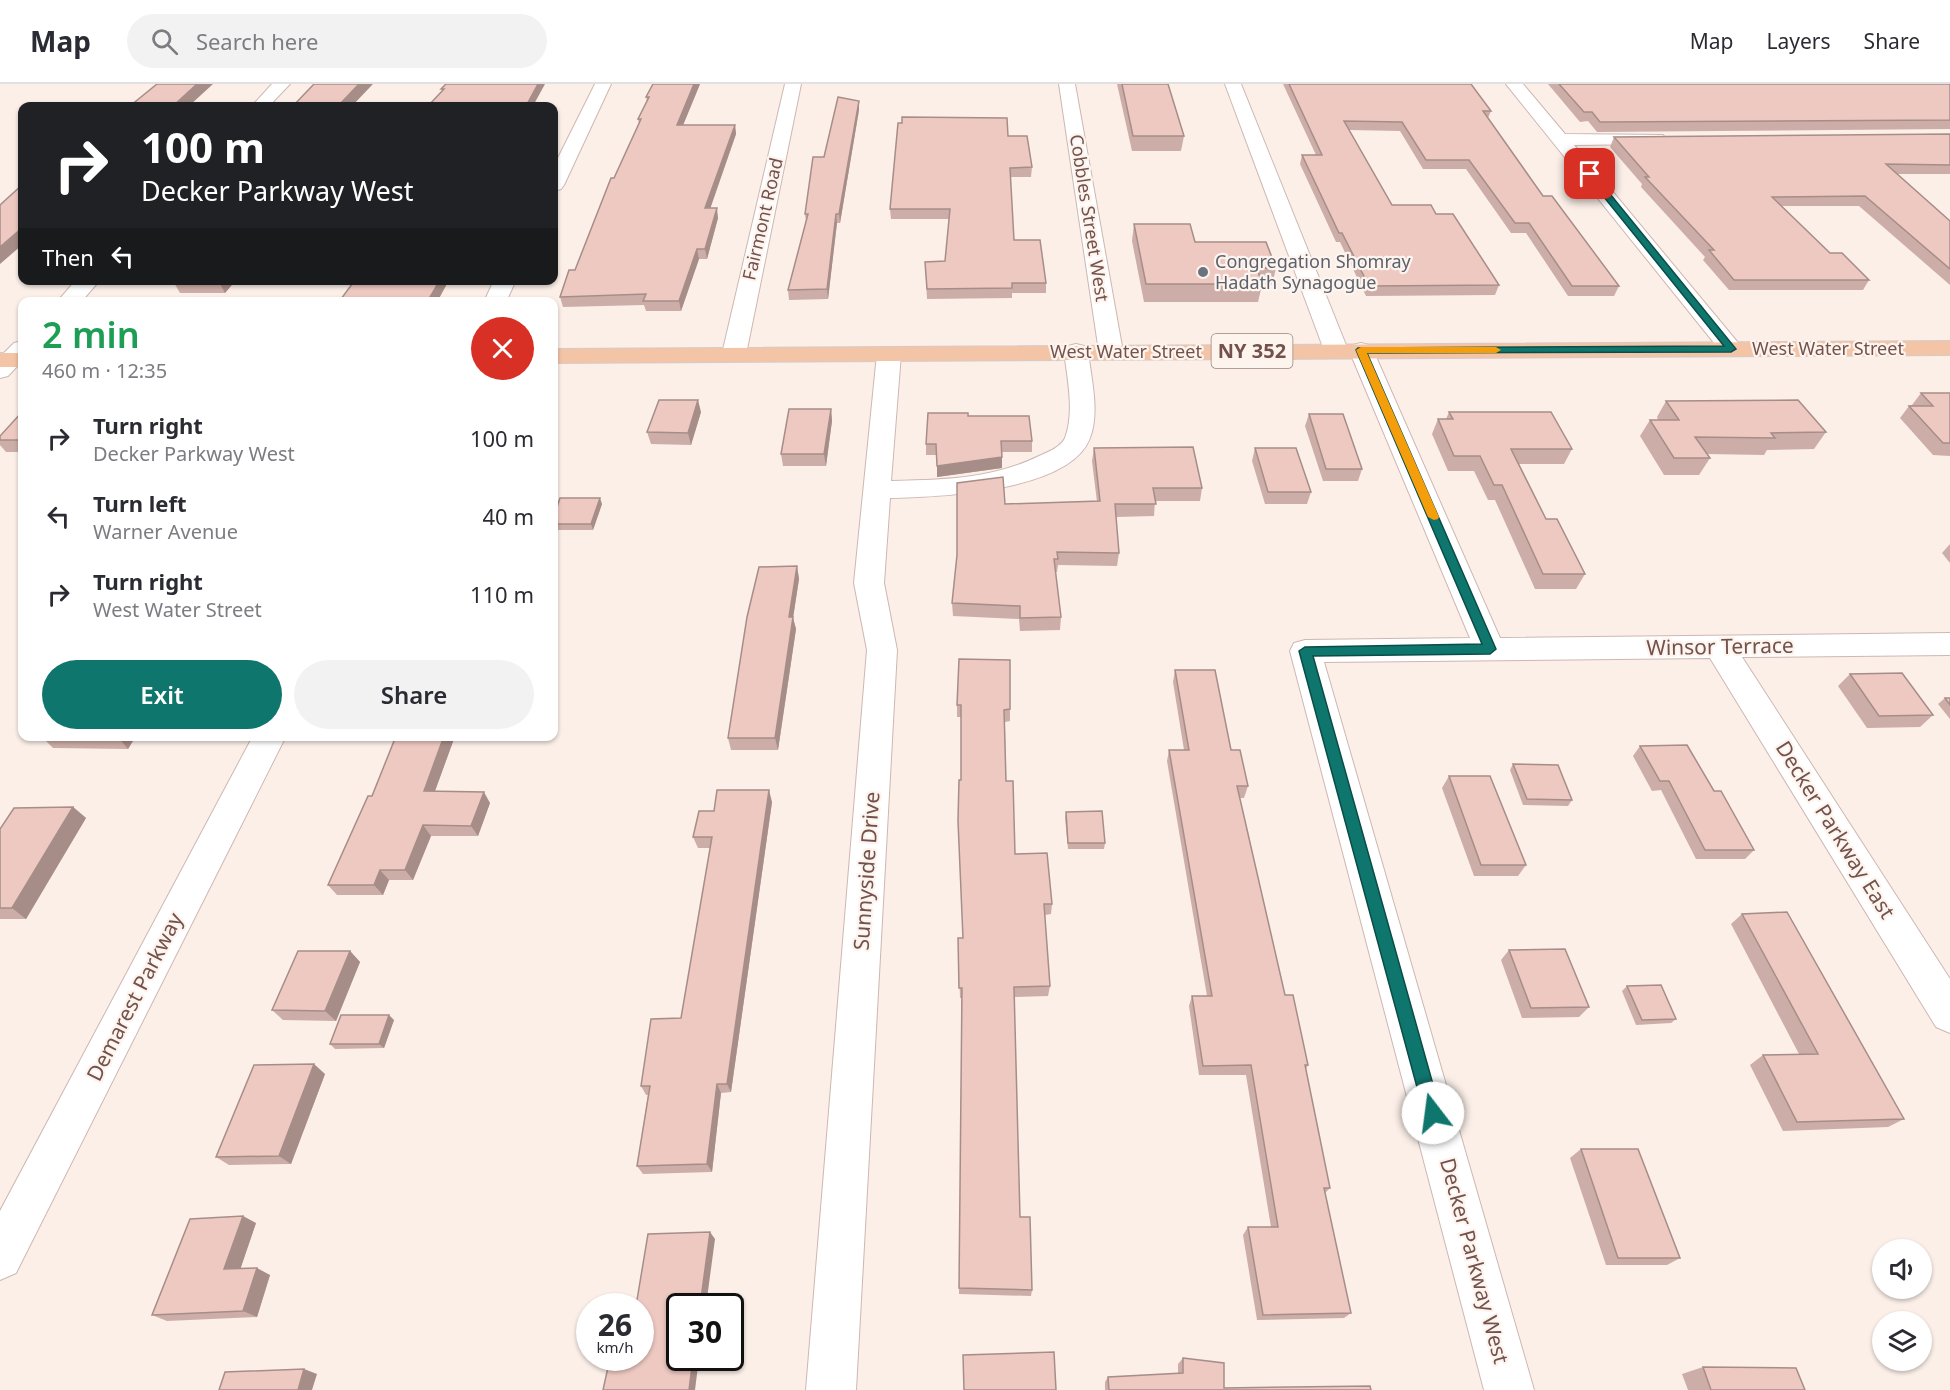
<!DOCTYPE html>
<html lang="en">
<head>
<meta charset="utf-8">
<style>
	body { margin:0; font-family:"Noto Sans",sans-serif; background:#f2f2f3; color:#2b2b33; height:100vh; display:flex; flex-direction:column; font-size:22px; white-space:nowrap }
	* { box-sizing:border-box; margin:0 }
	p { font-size:20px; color:#7c7c81 }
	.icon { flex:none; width:33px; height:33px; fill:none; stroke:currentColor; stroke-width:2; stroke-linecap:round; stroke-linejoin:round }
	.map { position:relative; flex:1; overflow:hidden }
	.panel { position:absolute; left:18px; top:213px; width:540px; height:444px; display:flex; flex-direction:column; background:#fff; border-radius:12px; box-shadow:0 2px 4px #0004 }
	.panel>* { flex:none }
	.top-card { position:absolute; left:18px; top:18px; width:540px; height:183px; border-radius:12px; box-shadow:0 2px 4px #0004; background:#202124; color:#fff; overflow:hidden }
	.tools { position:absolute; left:1872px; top:1155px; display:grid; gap:12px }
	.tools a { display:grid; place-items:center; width:60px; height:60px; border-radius:50%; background:#fff; box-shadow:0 2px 4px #0004; font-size:30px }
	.speed { position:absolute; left:576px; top:1209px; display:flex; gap:12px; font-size:30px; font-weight:700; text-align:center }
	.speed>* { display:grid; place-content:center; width:78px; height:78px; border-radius:50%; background:#fff; box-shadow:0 2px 4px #0004; line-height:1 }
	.speed small { font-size:15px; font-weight:400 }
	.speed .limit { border:3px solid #111; border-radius:9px; background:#fff; color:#111 }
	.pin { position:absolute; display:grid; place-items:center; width:51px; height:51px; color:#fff; margin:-26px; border-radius:12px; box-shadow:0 3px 9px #0006 }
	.me { position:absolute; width:66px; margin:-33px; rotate:345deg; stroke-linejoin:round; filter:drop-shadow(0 0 4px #0008) }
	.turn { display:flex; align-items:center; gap:21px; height:126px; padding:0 24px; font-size:27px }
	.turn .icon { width:78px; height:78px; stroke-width:2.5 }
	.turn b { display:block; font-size:42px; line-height:51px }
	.then { display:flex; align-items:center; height:57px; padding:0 24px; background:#0003; gap:12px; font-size:22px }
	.round { display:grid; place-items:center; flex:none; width:63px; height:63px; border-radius:32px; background:#f2f2f3 }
	.headline { display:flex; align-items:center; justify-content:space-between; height:102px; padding:0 24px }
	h1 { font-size:36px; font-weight:600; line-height:45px; color:#1e9e55 }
	.cta { display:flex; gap:12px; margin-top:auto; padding:12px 24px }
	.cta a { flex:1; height:69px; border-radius:36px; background:#0f766e; color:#fff; font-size:24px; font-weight:600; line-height:69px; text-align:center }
	.cta a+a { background:#f2f2f3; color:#2b2b33 }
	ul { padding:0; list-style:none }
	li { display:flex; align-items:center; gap:18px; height:78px; padding:0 24px }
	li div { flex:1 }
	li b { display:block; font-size:22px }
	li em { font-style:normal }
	header { display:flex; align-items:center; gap:36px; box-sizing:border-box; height:84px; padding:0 30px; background:#fff; border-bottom:2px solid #e1e1e2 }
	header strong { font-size:28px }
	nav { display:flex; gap:33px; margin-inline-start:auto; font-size:21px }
	.search { width:420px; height:54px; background:#f2f2f3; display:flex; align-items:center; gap:15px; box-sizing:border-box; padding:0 21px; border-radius:33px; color:#7c7c81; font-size:22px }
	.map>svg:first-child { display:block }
</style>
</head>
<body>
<header>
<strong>Map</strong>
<div class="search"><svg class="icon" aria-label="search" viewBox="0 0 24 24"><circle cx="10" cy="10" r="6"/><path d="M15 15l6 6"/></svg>Search here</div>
<nav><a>Map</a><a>Layers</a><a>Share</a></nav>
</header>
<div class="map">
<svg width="1950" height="1306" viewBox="0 0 1950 1306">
	<rect width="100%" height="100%" fill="#fbefe8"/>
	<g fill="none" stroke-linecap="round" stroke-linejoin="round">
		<defs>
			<g id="minor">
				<polygon points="272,0 290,0 269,22 252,22"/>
				<polygon points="595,0 611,0 564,101 561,105 554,107 554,82"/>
				<polygon points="785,0 801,0 746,270 742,275 734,277 726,275 722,270"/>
				<polygon points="1059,0 1075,0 1123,268 1119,273 1111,275 1103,273 1099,268"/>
				<polygon points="1225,0 1241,0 1348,266 1344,271 1336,273 1328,271 1324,266"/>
				<polygon points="1506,0 1523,0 1565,50 1663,51 1666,55 1663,59 1657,60 1574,61 1739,260 1743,265 1739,270 1731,272 1723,270"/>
				<polygon points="76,196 100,196 81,218 57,218"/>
				<polygon points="494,196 516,196 506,218 484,218"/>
				<polygon points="22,257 22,277 8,292 0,294 0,273 14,259"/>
				<polygon points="1361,259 1369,261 1373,266 1500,554 1950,549 1950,571 1742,573 1950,895 1950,949 1936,943 1710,574 1324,578 1534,1306 1484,1306 1290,567 1294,559 1305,556 1470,554 1349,266 1353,261"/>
				<path d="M1076 260 1084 262 1088 267C1091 294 1100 328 1090 354 1070 408 938 413 890 414L884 499 897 566 856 1306H806L867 566 854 499 877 270 881 265 889 263 897 265 901 270 891 397C943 396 992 395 1039 372 1048 368 1061 363 1065 354 1075 328 1067 293 1064 267L1068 262Z"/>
				<polygon points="253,652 286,652 16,1189 0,1196 0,1127"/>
			</g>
			<g id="major">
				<polygon points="1950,257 1950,271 554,279 554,265"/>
				<rect x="0" y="269" width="22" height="14"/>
			</g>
		</defs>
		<use href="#minor" stroke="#ceb7b2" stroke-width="2"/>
		<use href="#major" stroke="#d5cbca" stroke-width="2"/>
		<use href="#minor" fill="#fff" fill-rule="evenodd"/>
		<use href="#major" fill="#f4c4a6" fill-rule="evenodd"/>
	</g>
	<g fill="#cdada7">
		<polygon points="653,0 700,0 683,41 735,41 736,50 710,124 718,134 707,175 699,175 681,227 646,227 644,221 563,223 560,213 575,186 614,94 639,40 638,35 647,17 646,13"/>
		<polygon points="1117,0 1168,0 1184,52 1181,67 1132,67"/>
		<polygon points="1283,0 1471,0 1491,27 1488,34 1543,112 1619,202 1614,212 1568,212 1526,149 1511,149 1466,85 1423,85 1400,47 1349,46 1392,121 1436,130 1499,201 1495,211 1366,212 1340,158 1336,158 1300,80 1302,71 1316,71"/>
		<polygon points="1548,0 1950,0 1950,45 1597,48 1588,37 1580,38"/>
		<polygon points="859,26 840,139 837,139 828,215 789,216 788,206 806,137 805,130 824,73"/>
		<polygon points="1950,50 1950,90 1897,90 1950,137 1950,201 1859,122 1782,122 1830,169 1869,196 1863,206 1729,206 1703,176 1705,173 1641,103 1642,100 1610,63 1614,53"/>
		<polygon points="1008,52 1032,83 1031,93 1010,93 1014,156 1046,199 1046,209 1012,209 1012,214 927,215 925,178 945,177 949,135 891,135 890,125"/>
		<polygon points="1134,140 1195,158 1276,184 1272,201 1262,201 1258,218 1144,218 1132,157"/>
		<polygon points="236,196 225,209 180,209 173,197"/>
		<polygon points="355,196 449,196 437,218 343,218 341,215"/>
		<polygon points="1921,309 1950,309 1950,372 1933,371 1900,334 1909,322 1912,321"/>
		<polygon points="1666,317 1826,348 1814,365 1767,366 1764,371 1707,370 1710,374 1699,391 1664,391 1640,352 1650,336 1658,336 1657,333"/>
		<polygon points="831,325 832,337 826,382 783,382 781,370"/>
		<polygon points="22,328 22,368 6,368 0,361 0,352"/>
		<polygon points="701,328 691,361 651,360 647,348"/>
		<polygon points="1449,328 1572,365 1564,380 1519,380 1546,435 1585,490 1576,505 1535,505 1495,416 1488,416 1474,387 1448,387 1432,350 1438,335 1446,335"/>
		<polygon points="1309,330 1362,385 1358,397 1323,397 1305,342"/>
		<polygon points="968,332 1032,357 1032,368 1002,368 1002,384 937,393 937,371 926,371 926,360"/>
		<polygon points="1094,364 1202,404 1200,417 1155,417 1154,432 1116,433 1119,469 1117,482 1058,481 1057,488 1055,488 1061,533 1060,546 1020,547 1019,535 953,532 952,519 1005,420 1097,418 1092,377"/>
		<polygon points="1255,364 1311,408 1307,420 1265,420 1252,377"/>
		<polygon points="602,420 593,446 554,446 554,432"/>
		<polygon points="1950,460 1950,479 1942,469"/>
		<polygon points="797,482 799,495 793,534 796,545 778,666 731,666 728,654"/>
		<polygon points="1175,586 1231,666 1248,702 1244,714 1240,714 1285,911 1308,981 1306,985 1330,1104 1325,1109 1351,1229 1344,1234 1257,1236 1243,1151 1248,1143 1271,1143 1246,991 1199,991 1189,922 1192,912 1207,912 1167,677 1169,666 1184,666 1173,598"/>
		<polygon points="1850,590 1933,631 1920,643 1867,644 1838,602"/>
		<polygon points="1945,614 1950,614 1950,635 1938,620"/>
		<polygon points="957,621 1010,625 1010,637 1005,638 1006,697 1015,770 1052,820 1051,830 1045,831 1050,902 1048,912 1014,913 1020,1133 1032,1206 1031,1212 959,1210 962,914 960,914 958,854 963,854 961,633 957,633"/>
		<polygon points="41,652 136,652 128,665 53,664"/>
		<polygon points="396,652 455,652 435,707 490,719 478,752 431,752 413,796 389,796 383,811 337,811 328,801 372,712"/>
		<polygon points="1640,662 1714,707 1754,766 1745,775 1696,775 1661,706 1652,707 1633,672"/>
		<polygon points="1513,680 1572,716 1568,722 1523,721 1510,686"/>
		<polygon points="1449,692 1526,781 1518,792 1474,792 1442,704"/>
		<polygon points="772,718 731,1008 721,1009 712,1088 643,1090 637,1082 648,1011 646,1011 641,1002 681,934 710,764 698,764 693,753 714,727"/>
		<polygon points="73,723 86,734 26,835 0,835 0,745"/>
		<polygon points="1066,728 1105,759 1104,765 1068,765 1065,734"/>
		<polygon points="1742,830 1904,1035 1888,1043 1783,1047 1750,981 1763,971 1799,970 1731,840"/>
		<polygon points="1509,866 1589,923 1579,933 1522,934 1501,876"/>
		<polygon points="350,867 360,878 336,937 283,936 272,926"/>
		<polygon points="1627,902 1676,935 1671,939 1636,941 1622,907"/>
		<polygon points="394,936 384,964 335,965 330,960"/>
		<polygon points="325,990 291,1080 229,1081 216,1073"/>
		<polygon points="1581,1065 1680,1174 1667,1181 1606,1181 1570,1074"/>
		<polygon points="256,1139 240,1185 270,1191 257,1233 167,1237 152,1231"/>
		<polygon points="1183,1274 1224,1304 1371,1306 1105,1306 1105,1298 1108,1293 1178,1290 1178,1280"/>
		<polygon points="1703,1283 1805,1306 1688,1306 1682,1290"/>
	</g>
	<g fill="#a78d88">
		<polygon points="197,0 213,0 189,22 173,22"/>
		<polygon points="359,0 373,0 352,22 338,22"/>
		<polygon points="538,0 545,0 533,22 526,22"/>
		<polygon points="694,0 700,0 679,51 677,41"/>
		<polygon points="859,17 859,26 840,139 839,130"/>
		<polygon points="735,41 736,50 707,134 705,124"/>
		<polygon points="717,124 718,134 707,175 705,165"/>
		<polygon points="836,130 837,139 828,215 827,205"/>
		<polygon points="22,144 22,161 0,180 0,163"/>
		<polygon points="697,165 699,175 681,227 679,217"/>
		<polygon points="219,196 236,196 225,209 219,198"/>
		<polygon points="440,196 449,196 437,218 430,218 429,215"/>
		<polygon points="698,316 701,328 691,361 688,349"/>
		<polygon points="831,325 832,337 826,382 824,370"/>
		<polygon points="1002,373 1002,384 937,393 937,382"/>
		<polygon points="600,414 602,420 593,446 591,440"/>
		<polygon points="797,482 799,495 793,534 796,545 778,666 775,654 789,533"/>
		<polygon points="117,652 136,652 128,665"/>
		<polygon points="444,652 455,652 431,718 424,707"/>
		<polygon points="769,706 772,718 731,1008 727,1000"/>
		<polygon points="484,708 490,719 478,752 471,742"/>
		<polygon points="73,723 86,734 26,835 12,824"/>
		<polygon points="423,741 431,752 413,796 405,786"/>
		<polygon points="380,786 389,796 383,811 374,801"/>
		<polygon points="350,867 360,878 336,937 325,927"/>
		<polygon points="389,931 394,936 384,964 379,960"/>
		<polygon points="314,980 325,990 291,1080 279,1072"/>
		<polygon points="717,1000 721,1009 712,1088 707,1080"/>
		<polygon points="243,1132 256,1139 238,1192 224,1185"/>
		<polygon points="710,1148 715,1155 706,1222 700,1222"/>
		<polygon points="257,1184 270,1191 257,1233 243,1227"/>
		<polygon points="693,1274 699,1274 695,1306 689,1306"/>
		<polygon points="304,1285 317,1290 312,1306 298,1306"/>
	</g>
	<g fill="#eec9c2" stroke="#a78d88" stroke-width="1.5">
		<polygon points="157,0 197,0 173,22 130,22"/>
		<polygon points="314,0 359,0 338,22 293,22"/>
		<polygon points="446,0 538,0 526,22 428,22 444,5 441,5"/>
		<polygon points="653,0 694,0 677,41 735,41 705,124 717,124 705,165 697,165 679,217 643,217 646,210 560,213 569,186 575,186 611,94 614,94 641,35 638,35 649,13 646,13"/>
		<polygon points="1122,0 1168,0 1184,52 1133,52"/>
		<polygon points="1289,0 1471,0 1491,27 1483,27 1543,112 1552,112 1619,202 1572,202 1529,139 1515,139 1469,76 1426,76 1402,38 1344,37 1392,121 1431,121 1436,130 1453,130 1499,201 1369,202 1342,149 1339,149 1302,71 1322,71"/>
		<polygon points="1559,0 1950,0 1950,36 1600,38 1592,28 1584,28"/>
		<polygon points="838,13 859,17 839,130 836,130 827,205 788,206 808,130 805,130 813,73 824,73"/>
		<polygon points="902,33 1007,34 1008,52 1027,52 1032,83 1010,84 1014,156 1040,156 1046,199 1012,199 1012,204 927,205 925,178 945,177 950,125 890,125 898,39 902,39"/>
		<polygon points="1950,50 1950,81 1886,80 1950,137 1950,185 1865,112 1772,113 1830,169 1842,169 1869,196 1734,196 1709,166 1714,166 1645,93 1649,93 1614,53"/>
		<polygon points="22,101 22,144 0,163 0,121"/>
		<polygon points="1134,140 1190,140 1195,158 1266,158 1276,184 1257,184 1262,200 1146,200"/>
		<polygon points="174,196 219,196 219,198 173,197"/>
		<polygon points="355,196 440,196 429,215 341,215"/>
		<polygon points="1921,309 1950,309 1950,359 1943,359 1909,322 1933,322"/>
		<polygon points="659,316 698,316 688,349 647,348"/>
		<polygon points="1798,316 1826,348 1771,349 1775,354 1695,353 1710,374 1674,374 1650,336 1679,336 1666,317"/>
		<polygon points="789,325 831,325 824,370 781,370"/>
		<polygon points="22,328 22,356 0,356 0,352"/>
		<polygon points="1449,328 1551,328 1572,365 1511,365 1546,435 1557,435 1585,490 1543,490 1502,401 1494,401 1480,372 1454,372 1438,335 1453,335"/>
		<polygon points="928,329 968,329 968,332 1029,332 1032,357 1001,357 1002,373 937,382 936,360 926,360"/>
		<polygon points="1309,330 1343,330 1362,385 1326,385"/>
		<polygon points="1193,363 1202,404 1153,404 1156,420 1115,420 1119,469 1057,468 1058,475 1054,475 1061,533 1020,534 1020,522 952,519 957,471 957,399 1003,393 1005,420 1100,417 1094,364"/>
		<polygon points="1255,364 1296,364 1311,408 1268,408"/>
		<polygon points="560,414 600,414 591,440 554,440 554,432"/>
		<polygon points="797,482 789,533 793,533 775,654 728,654 747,533 759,483"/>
		<polygon points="959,575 1010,576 1010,625 1004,626 1006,697 1013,697 1015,770 1047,769 1052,820 1044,820 1050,902 1014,903 1020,1133 1030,1133 1032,1206 959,1204 962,904 959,904 958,854 963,854 958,737 959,696 961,696 961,621 957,621"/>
		<polygon points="1175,586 1215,586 1231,666 1240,666 1248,702 1237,702 1285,911 1293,911 1308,981 1305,981 1330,1104 1324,1104 1351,1229 1263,1231 1248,1143 1278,1143 1251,981 1203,982 1192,912 1212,912 1169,666 1189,666"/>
		<polygon points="1902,589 1933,631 1879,632 1850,590"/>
		<polygon points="1945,614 1950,614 1950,621"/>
		<polygon points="60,652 117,652 116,653"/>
		<polygon points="396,652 444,652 424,707 484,708 471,742 423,741 405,786 380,786 374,801 328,801 368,712 372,712"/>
		<polygon points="1687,661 1714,707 1721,707 1754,766 1705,766 1669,697 1660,697 1640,662"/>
		<polygon points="1513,680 1558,681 1572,716 1527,715"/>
		<polygon points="1449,692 1490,692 1526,781 1481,781"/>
		<polygon points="717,706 769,706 727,1000 717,1000 707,1080 637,1082 650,1002 641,1002 651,935 681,934 712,753 693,753 699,727 714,727"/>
		<polygon points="73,723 12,824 0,824 0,745 14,724"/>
		<polygon points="1102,727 1105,759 1068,759 1066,728"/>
		<polygon points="1787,828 1904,1035 1797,1038 1763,971 1818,970 1742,830"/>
		<polygon points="1565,865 1589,923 1531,924 1509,866"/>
		<polygon points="298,867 350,867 325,927 272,926"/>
		<polygon points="1661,901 1676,935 1642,936 1627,902"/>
		<polygon points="341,931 389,931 379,960 330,960"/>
		<polygon points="314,980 279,1072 216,1073 254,981"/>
		<polygon points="1581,1065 1638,1065 1680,1174 1618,1174"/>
		<polygon points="243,1132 224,1185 257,1184 243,1227 152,1231 190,1135"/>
		<polygon points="710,1148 700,1222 680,1222 680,1274 693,1274 689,1306 603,1306 610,1274 640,1274 640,1222 636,1222 648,1150"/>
		<polygon points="1054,1268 1056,1306 964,1306 963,1271"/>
		<polygon points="1183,1274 1224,1279 1224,1304 1370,1302 1371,1306 1109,1306 1108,1293 1183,1289"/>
		<polygon points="1703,1283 1796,1284 1805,1306 1711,1306"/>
		<polygon points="304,1285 298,1306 219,1306 225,1288"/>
	</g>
	<polygon fill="#0f766e" stroke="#0a4d48" stroke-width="1.5" points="1587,89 1593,89 1736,265 1731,268 1367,269 1496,565 1490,570 1313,572 1441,1029 1439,1035 1433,1038 1426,1035 1424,1029 1299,567 1305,563 1482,560 1356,266 1358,264 1724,262 1587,92"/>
	<polygon fill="#f59e0b" points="1361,263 1496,263 1501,266 1496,269 1367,269 1439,433 1438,435 1434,436 1428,433 1356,266"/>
	<circle fill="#6b7280" stroke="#fef4ee" stroke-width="2" cx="1203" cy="188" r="6"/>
	<g text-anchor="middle" stroke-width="4.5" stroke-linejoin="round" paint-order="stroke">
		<g font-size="18" fill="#73524e" stroke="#fef4ee">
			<text transform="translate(1089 134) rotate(81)" y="6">Cobbles Street West</text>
			<text transform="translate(763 135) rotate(-77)" y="6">Fairmont Road</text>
			<text x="1828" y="271">West Water Street</text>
			<text x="1126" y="274">West Water Street</text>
		</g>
		<g font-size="18" fill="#5b616d" stroke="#fef4ee" text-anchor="start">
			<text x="1215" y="184">Congregation Shomray<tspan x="1215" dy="21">Hadath Synagogue</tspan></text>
		</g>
		<rect fill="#fef4ee" stroke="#9d837e" stroke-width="1.5" x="1211.5" y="250" width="81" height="34" rx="4.5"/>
		<g font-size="20" font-weight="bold" fill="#73524e">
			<text x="1252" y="274">NY 352</text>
		</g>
		<g font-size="21" fill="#73524e" stroke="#fef4ee">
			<text transform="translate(1720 563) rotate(-1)" y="7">Winsor Terrace</text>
			<text transform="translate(1835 746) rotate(58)" y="7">Decker Parkway East</text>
			<text transform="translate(867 787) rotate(-86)" y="7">Sunnyside Drive</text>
			<text transform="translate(135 913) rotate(-63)" y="7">Demarest Parkway</text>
			<text transform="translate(1474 1177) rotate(75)" y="7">Decker Parkway West</text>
		</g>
	</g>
</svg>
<div class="tools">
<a><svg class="icon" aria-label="sound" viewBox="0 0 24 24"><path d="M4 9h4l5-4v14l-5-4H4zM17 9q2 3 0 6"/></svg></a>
<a><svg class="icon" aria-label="layers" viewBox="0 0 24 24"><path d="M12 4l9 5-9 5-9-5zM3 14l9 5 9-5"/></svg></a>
</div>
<div class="speed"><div>26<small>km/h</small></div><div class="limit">30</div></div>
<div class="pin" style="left:1590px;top:90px;background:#d93025"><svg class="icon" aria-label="arrive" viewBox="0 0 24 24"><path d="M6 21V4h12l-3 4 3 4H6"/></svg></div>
<svg class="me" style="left:1433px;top:1029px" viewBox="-20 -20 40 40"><circle r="19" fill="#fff"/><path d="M0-13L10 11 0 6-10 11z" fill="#0f766e"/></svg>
<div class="top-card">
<div class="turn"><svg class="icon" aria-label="right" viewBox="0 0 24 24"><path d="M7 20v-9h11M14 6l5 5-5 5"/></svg><div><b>100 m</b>Decker Parkway West</div></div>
<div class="then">Then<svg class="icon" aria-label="left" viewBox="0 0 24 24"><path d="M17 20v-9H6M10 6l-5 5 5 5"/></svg></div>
</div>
<section class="panel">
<div class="headline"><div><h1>2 min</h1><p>460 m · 12:35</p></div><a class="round" style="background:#d93025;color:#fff"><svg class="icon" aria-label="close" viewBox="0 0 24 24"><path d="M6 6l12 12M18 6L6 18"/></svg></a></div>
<ul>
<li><svg class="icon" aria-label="right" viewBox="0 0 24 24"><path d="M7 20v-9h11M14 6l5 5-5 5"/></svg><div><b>Turn right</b><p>Decker Parkway West</p></div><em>100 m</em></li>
<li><svg class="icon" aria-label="left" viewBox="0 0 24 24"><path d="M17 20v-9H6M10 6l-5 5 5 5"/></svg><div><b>Turn left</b><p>Warner Avenue</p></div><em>40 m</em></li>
<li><svg class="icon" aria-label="right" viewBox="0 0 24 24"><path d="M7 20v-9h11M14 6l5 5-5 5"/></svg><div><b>Turn right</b><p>West Water Street</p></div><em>110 m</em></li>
</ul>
<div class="cta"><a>Exit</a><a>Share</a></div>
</section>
</div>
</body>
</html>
